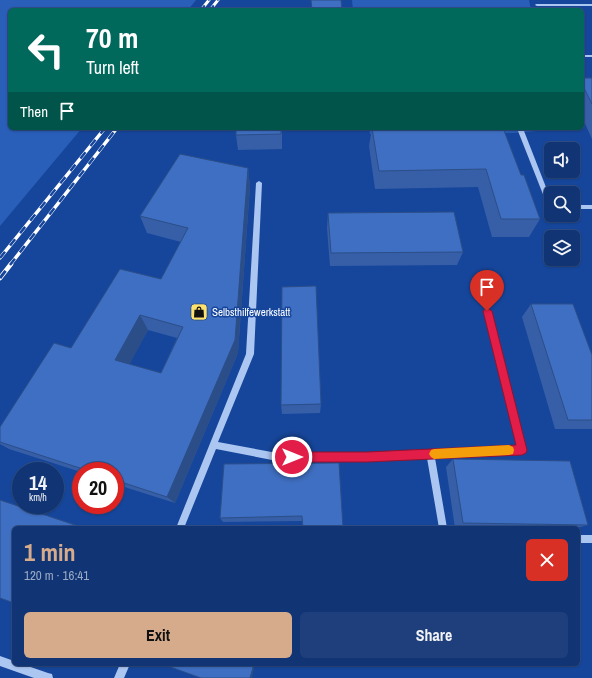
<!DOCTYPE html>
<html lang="en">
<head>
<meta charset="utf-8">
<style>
	body { margin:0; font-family:"Archivo Narrow",sans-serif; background:#1e3f7c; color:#f1f3f6; height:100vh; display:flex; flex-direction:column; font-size:15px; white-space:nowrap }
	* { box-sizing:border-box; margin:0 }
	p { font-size:13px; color:#9caac5 }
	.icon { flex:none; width:22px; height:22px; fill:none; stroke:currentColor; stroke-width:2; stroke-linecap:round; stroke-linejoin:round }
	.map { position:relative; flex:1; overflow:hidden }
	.side { position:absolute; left:12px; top:526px; width:568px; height:140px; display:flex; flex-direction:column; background:#103474; border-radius:6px; box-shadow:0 1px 3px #0004,0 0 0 1px #304f86 }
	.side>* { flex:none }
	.guide { position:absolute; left:8px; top:8px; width:576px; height:122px; border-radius:6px; box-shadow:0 1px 3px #0004,0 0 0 1px #304f86; background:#00695c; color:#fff; overflow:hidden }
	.tools { position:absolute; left:544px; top:142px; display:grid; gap:8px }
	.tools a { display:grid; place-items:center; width:36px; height:36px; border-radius:6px; background:#103474; box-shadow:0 1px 3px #0004,0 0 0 1px #304f86; font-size:20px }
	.speed { position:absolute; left:12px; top:462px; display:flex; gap:8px; font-size:20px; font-weight:700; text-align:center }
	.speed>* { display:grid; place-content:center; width:52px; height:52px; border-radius:50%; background:#103474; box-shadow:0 1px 3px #0004,0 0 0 1px #304f86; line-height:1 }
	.speed small { font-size:10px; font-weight:400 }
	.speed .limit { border:6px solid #d22; background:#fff; color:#111 }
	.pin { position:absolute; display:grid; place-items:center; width:34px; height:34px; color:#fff; margin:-41px -17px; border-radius:50% 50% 50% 0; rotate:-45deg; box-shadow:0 0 4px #0007 }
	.pin .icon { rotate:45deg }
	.me { position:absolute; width:44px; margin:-22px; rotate:90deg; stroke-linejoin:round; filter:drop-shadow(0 0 3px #0008) }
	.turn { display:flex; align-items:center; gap:14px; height:84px; padding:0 12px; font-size:18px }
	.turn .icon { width:52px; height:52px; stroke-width:2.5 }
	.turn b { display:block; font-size:28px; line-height:34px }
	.then { display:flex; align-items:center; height:38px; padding:0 12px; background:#0003; gap:8px; font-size:15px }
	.round { display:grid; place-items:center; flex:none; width:42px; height:42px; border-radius:6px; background:#1e3f7c }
	.overview { display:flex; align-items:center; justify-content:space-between; height:68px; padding:0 12px }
	h1 { font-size:24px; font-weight:800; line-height:30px; color:#d6ab8b }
	.button { display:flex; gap:8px; margin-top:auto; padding:8px 12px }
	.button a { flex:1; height:46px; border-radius:6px; background:#d6ab8b; color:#111; font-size:16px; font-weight:800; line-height:46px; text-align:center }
	.button a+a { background:#1e3f7c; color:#f1f3f6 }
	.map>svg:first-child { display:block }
</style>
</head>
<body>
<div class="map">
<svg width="592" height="678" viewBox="0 0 592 678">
	<rect width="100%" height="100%" fill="#16469b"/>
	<g fill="#295eb9">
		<polygon points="0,0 196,0 188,10 10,10 10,128 82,128 0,226"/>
		<polygon points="352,0 529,0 531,10 353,10"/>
		<polygon points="369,128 548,128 549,130 514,133 370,134"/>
	</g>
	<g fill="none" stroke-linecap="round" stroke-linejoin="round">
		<g fill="#acc6f2" fill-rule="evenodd">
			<polygon points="536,4 592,4 592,6 537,6 535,5"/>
			<rect x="582" y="55" width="10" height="2"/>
			<polygon points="521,129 524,131 551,200 551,209 548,207 518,131"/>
			<polygon points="259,181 262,183 254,354 218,442 277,453 367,453 517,446 484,311 485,309 489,309 526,450 525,453 522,454 435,458 447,528 439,528 427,458 367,461 277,461 216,449 184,528 176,528 246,354 256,183"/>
			<rect x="573" y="205" width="19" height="4"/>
			<rect x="578" y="535" width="14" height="8"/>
			<polygon points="0,656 14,661 14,664 22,664 48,673 52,674 53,678 34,678 0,666"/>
			<polygon points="120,664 130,664 124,678 114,678"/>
		</g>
		<defs>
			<g id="rail-far2">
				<polyline points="201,10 209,0"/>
				<polyline points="210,10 218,0"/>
			</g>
			<g id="rail-far1">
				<polyline points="0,258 105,128"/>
				<polyline points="10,265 117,128"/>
			</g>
			<polyline id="rail" points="0,278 11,264"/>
		</defs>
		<use href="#rail-far2" stroke="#fff" stroke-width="3"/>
		<use href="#rail-far1" stroke="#fff" stroke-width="3.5"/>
		<use href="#rail" stroke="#fff" stroke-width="4.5"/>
		<use href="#rail-far2" stroke="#16469b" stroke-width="2" stroke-dasharray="6" stroke-linecap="butt"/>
		<use href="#rail-far1" stroke="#16469b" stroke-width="2.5" stroke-dasharray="8" stroke-linecap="butt"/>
		<use href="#rail" stroke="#16469b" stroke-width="3" stroke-dasharray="9" stroke-linecap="butt"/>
	</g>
	<g fill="#365fa7" fill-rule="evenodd">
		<polygon points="582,78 592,78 592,139 582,117"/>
		<polygon points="282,128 282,149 238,150 236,135"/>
		<polygon points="372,128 503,128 521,175 540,219 529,237 492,237 478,187 375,189 369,146"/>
		<path d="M248 168 250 186 238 353 175 503 115 484V471H81V472L9 449 0 444V427L161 279 181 242 147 233 140 216ZM148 330 177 338 161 373 129 364Z"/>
		<polygon points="328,213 463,252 457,265 330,266 327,228"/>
		<polygon points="531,304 592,355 592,429 555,429 522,317"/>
		<polygon points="321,404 320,413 282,414 281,405"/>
		<polygon points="453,459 588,525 576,528 455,528 446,467"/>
		<polygon points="224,464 343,528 302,528 302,521 223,522 220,518"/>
	</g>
	<g fill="#2c4e88">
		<polygon points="248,168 250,186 238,353 175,503 167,497"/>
		<polygon points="140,315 148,330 125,373 115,360"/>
		<polygon points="254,664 255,664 252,678 250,678"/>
	</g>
	<g fill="#3f6fc2" stroke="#2c4e88" fill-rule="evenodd">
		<polygon points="311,0 341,0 342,10 312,10"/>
		<polygon points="582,78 592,78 592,104 582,84"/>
		<polygon points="236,128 281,128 281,134 236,135"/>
		<polygon points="372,128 503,128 521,175 524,175 540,219 501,219 486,169 379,171"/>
		<path d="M180 154 248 168 235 340 167 497 115 480V471H89L0 442V427L54 343 71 348 120 269 161 279 188 228 140 216ZM140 315 183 327 161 373 115 360Z"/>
		<polygon points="454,212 463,252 331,253 328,213"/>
		<polygon points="316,286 321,404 281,405 282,287"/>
		<polygon points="531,304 573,304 592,355 592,420 568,420"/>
		<polygon points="453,459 570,461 588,525 463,523"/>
		<polygon points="339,463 343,528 303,528 302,516 220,518 224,464"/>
		<polygon points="0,500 84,528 14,528 14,603 0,598"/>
		<polygon points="162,664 254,664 250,678 201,678"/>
	</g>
	<polygon fill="#e11d48" stroke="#92132f" points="487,308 492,311 527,450 526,453 522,455 367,462 292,462 288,461 287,457 288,453 292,452 367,452 516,445 483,311"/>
	<polygon fill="#f59e0b" points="509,445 513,447 514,450 513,454 509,455 434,459 431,457 429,454 431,450 434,449"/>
	<defs>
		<symbol id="shop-square" viewBox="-11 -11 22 22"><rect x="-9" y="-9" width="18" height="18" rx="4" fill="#ffe16e" stroke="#16469b"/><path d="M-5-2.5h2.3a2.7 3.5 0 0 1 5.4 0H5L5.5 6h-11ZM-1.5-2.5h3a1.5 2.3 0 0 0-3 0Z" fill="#111"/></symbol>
	</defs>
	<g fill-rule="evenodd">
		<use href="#shop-square" x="189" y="302" width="20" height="20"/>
	</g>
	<g text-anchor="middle" stroke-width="3" stroke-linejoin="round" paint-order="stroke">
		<g font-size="11" fill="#fff" stroke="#16469b" text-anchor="start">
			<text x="212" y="316">Selbsthilfewerkstatt</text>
		</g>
	</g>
</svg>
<div class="tools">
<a><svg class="icon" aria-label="sound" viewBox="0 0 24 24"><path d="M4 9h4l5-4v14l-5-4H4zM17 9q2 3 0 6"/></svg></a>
<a><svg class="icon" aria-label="search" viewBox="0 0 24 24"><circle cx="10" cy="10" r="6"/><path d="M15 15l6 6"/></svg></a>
<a><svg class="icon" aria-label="layers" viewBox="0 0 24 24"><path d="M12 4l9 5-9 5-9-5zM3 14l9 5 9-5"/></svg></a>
</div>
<div class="speed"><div>14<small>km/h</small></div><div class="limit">20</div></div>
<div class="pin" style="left:487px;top:311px;background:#d93025"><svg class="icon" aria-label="arrive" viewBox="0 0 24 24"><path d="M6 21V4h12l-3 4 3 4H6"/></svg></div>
<svg class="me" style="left:292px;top:457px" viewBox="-20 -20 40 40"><circle r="17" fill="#e11d48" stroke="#fff" stroke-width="3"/><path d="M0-11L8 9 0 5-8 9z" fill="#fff"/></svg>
<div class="guide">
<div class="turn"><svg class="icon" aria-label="left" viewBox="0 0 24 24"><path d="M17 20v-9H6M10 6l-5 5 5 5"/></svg><div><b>70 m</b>Turn left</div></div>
<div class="then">Then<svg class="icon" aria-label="arrive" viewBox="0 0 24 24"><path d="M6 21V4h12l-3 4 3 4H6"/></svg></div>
</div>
<section class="side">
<div class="overview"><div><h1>1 min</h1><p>120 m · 16:41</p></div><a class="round" style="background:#d93025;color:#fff"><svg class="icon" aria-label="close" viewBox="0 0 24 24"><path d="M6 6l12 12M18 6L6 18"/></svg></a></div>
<div class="button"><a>Exit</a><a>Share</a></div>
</section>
</div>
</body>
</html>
